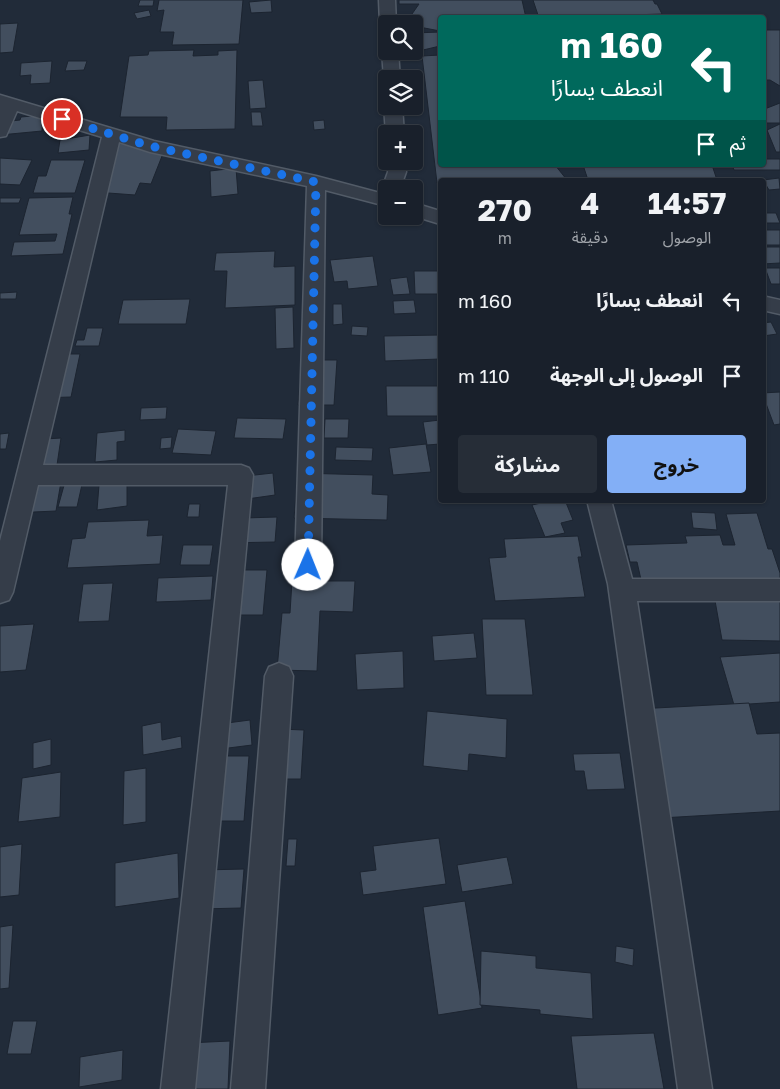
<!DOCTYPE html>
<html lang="ar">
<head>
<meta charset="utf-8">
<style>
	body { margin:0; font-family:"Golos Text","Noto Sans Arabic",sans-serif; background:#262d37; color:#f1f3f6; direction:rtl; height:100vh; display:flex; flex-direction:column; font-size:19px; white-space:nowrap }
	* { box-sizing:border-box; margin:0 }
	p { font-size:16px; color:#9fa3a9 }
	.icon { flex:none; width:28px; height:28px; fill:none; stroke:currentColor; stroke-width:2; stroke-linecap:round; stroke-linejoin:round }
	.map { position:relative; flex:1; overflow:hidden; direction:ltr }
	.sheet { position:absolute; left:438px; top:178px; width:328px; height:325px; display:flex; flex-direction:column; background:#19202b; border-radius:5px; box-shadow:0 1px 4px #0004,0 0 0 1px #373e47; direction:rtl }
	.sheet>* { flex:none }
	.hud { position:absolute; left:438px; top:15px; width:328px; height:152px; border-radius:5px; box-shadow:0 1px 4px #0004,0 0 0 1px #373e47; direction:rtl; background:#00695c; color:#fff; overflow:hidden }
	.controls { position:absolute; left:378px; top:15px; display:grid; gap:10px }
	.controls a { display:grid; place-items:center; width:45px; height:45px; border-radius:5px; background:#19202b; box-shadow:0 1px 4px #0004,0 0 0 1px #373e47; font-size:25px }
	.pin { position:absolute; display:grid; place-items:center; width:42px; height:42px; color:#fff; margin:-21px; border:2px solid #fff; border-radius:50%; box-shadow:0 1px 5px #0007 }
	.me { position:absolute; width:55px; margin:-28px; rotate:1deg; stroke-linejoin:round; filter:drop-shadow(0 0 4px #0008) }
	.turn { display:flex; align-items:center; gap:18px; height:105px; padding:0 20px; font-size:22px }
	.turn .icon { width:65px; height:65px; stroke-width:2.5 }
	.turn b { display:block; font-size:35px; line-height:42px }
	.then { display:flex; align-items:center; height:48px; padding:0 20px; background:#0003; gap:10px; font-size:19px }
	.eta { display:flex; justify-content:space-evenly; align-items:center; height:85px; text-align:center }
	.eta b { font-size:30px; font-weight:700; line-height:35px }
	.primary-button { display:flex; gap:10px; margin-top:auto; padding:10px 20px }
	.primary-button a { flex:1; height:58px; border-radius:5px; background:#83aff6; color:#111; font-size:20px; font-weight:700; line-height:58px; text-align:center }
	.primary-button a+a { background:#262d37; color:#f1f3f6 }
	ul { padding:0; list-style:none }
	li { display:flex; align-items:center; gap:15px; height:75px; padding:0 20px }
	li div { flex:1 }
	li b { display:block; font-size:19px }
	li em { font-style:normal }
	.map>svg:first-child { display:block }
</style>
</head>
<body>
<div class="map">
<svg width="780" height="1089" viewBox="0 0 780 1089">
	<rect width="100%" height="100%" fill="#212b39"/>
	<g fill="#424e5e" stroke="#1c2430">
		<polygon points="140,0 154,0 153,6 138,6"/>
		<polygon points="159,0 243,0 239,44 172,45 174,32 160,32 164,10 157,11"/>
		<polygon points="271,0 272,12 251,13 249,2"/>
		<polygon points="399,0 522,0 526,18 440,18 440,31 414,26 414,24 405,24 419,4 399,4"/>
		<polygon points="533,0 653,0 655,4 657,4 662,14 539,18"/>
		<polygon points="149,10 151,16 137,19 134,13"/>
		<polygon points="18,23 13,52 0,53 0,24"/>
		<polygon points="762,30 780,30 780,86 770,80 762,80"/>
		<polygon points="440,32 440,46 406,54 406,51 414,51 414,33"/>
		<polygon points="194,50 193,56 218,55 218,51 237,50 235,129 166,130 167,117 120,117 129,56 148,55 149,51"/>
		<polygon points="440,55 440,165 555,165 567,180 440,180 440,184 437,183 422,56"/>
		<polygon points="52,61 50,83 30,84 31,75 20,76 21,63"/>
		<polygon points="68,61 87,61 84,70 65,71"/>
		<polygon points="263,80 266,108 250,109 248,81"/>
		<polygon points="780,103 780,123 762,123 762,110"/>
		<polygon points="251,112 261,112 263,126 252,126"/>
		<polygon points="43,115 42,131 0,135 2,122 20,120 21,117"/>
		<polygon points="324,120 325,129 314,130 313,121"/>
		<polygon points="780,124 780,152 776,152 767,130"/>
		<polygon points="90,135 89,150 58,153 60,140"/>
		<polygon points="117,143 166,146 151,184 140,183 135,195 95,192"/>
		<polygon points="0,158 32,160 20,185 0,184"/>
		<polygon points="762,159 780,159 780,170 734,170 732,165 762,165"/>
		<polygon points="51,160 85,160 75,193 33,193 38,176 46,176"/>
		<polygon points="583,165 712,165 717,180 588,180"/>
		<polygon points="236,168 238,194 211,197 210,171"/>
		<polygon points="779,178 780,189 769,190 763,180"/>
		<polygon points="73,197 69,214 72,214 63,254 11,256 14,242 55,241 57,234 19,235 29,198"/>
		<polygon points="0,198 21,198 19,203 0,203"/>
		<polygon points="762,213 776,213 780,223 762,223"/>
		<rect x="762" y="230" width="18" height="15"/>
		<polygon points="762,247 780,247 780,263 762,264"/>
		<polygon points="275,251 274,267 295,266 295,305 225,308 227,271 214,271 216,253"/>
		<polygon points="373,256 378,286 348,289 347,281 334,282 330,260"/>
		<polygon points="765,268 780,268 780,284 771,284"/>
		<polygon points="414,271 440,271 440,294 415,294"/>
		<polygon points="407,277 410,294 393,295 390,279"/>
		<polygon points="17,292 16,299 0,299 0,293"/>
		<polygon points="190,299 186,324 118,324 123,300"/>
		<polygon points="414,300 416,313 394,314 393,301"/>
		<polygon points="333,304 342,304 343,324 333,325"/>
		<polygon points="293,307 294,348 276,349 275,308"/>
		<polygon points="771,322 777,334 763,336 762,323"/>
		<polygon points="352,326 368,327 367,336 351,335"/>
		<polygon points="87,328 103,328 99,346 75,346 77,340 84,340"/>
		<polygon points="440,335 440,359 385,361 384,336"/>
		<polygon points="47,354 80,354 71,397 36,398"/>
		<polygon points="302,360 337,360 334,405 298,405"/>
		<polygon points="386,386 440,386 440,416 387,416"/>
		<polygon points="780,392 780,424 774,425 762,393"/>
		<polygon points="167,407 166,419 140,420 141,408"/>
		<polygon points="237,418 286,419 283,439 234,438"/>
		<polygon points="325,419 349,419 348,438 324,438"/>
		<polygon points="440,420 440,444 427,445 423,422"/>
		<polygon points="178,429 216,431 211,455 172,453"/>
		<polygon points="125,430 125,441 117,442 117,460 95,462 97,433"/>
		<polygon points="9,433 6,449 0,449 0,434"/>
		<polygon points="172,437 171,448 160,449 161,438"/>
		<polygon points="61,438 57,465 25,467 29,440"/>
		<polygon points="426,444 431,472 393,475 389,448"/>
		<polygon points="336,447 373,448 372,461 335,460"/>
		<polygon points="68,471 85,471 77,507 58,507"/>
		<polygon points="273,473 275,495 247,499 246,476"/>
		<polygon points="298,473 373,475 372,494 388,495 387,520 294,518"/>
		<polygon points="62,476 56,511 12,513 19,478"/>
		<polygon points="127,481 127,506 97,510 99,485"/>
		<polygon points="555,500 565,500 573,520 561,523 565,533 545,537 532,505"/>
		<polygon points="189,504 200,504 199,517 187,517"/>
		<polygon points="691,512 715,513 717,530 693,528"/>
		<polygon points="757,513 768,549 772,549 780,573 780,579 642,584 637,562 630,562 626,545 687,543 685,536 720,535 723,545 735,545 726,514"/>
		<polygon points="277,517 275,542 224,543 244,518"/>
		<polygon points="149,520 147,536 163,535 160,564 67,568 72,539 85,538 88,522"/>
		<polygon points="578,536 582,557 578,557 585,597 495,601 489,558 506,557 504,539"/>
		<polygon points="183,545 213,545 210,565 180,565"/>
		<polygon points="223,570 267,570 263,615 218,615"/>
		<polygon points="213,576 211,600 156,602 158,578"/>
		<polygon points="292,581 355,581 353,612 320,611 317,671 277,670 282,613 290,613"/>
		<polygon points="113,583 109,621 78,622 83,584"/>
		<polygon points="714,595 780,597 780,641 722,640"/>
		<polygon points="482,619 525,619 533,695 486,695"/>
		<polygon points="34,624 26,670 0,672 0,626"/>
		<polygon points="474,633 477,658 434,661 432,636"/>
		<polygon points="403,651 404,688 357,690 355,654"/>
		<polygon points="780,653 780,702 734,705 720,657"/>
		<polygon points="749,703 757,734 780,733 780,811 661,818 637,709"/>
		<polygon points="427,711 507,719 506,758 469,754 468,771 423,766"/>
		<polygon points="250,720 252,745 205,751 204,726"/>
		<polygon points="161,722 162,740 181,736 182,748 143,755 142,726"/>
		<polygon points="279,729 304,730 301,779 274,779"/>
		<polygon points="51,739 51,765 33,769 33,743"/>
		<polygon points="620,753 625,789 587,790 584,771 575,771 573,754"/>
		<polygon points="204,756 249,756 244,821 197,821"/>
		<polygon points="146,768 146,822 123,825 124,771"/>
		<polygon points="61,772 60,817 18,822 22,778"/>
		<polygon points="439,838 446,884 363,895 360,872 376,870 373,846"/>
		<polygon points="288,839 297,839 295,866 286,866"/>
		<polygon points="22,844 19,895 0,897 0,847"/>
		<polygon points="178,853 179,898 115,907 115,863"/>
		<polygon points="507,857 513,884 462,892 457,865"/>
		<polygon points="244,869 241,908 199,909 202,870"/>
		<polygon points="465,901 482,1008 438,1015 423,907"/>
		<polygon points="13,925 9,988 0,989 0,927"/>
		<polygon points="616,946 634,949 633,966 615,962"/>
		<polygon points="481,951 536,956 536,968 591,973 593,1019 540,1014 540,1010 480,1005"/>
		<polygon points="13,1021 37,1021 31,1054 7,1054"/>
		<polygon points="654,1033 664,1089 577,1089 571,1036"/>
		<polygon points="230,1041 228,1089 163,1089 166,1044"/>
		<polygon points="123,1050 122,1080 79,1087 80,1057"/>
	</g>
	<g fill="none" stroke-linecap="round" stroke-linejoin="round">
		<defs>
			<g id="street">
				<polygon points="379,0 395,0 396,24 386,24 386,28 380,24"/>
				<polygon points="386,47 386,51 398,51 400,79 386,79 386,83 384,79 382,51"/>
				<polygon points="0,95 154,141 316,176 380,193 383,192 382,189 388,172 388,161 406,161 406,172 400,189 386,189 386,206 325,190 321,565 317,573 308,576 299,573 295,565 307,186 150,152 119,142 43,465 241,465 249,468 253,475 195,1089 161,1089 228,485 38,485 13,592 9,600 0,603 0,541 102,137 17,111 6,136 0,137"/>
				<polygon points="386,103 386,106 402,106 404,134 386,134 384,106"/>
				<polygon points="414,203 440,211 440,224 414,216"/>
				<polygon points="762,296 780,300 780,314 762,310"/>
				<polygon points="587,500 611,500 632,579 780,579 780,601 637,601 712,1089 678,1089 608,584"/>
				<polygon points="279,663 289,667 293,676 265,1089 231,1089 265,676 269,667"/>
			</g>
		</defs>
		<use href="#street" stroke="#525b67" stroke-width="3"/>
		<use href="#street" fill="#353d49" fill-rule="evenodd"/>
	</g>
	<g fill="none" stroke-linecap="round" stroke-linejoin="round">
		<polyline stroke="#1a73e8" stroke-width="9" stroke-dasharray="0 16.2" points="62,119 150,146 316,182 308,565"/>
	</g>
</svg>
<div class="controls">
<a><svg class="icon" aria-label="search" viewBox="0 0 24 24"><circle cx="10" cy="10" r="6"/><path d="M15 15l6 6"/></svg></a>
<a><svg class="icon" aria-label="layers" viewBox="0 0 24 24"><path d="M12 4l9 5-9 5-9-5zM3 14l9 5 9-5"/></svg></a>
<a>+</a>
<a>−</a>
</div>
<div class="pin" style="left:62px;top:119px;background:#d93025"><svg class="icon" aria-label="arrive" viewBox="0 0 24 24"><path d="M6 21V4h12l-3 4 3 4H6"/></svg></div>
<svg class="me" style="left:308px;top:565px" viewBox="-20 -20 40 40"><circle r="19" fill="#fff"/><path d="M0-13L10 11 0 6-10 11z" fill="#1a73e8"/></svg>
<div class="hud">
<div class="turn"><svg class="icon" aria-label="left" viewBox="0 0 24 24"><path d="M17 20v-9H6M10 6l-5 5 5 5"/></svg><div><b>160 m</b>انعطف يسارًا</div></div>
<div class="then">ثم<svg class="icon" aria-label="arrive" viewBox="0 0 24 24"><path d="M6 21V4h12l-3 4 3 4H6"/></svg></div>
</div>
<section class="sheet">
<div class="eta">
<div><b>14:57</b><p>الوصول</p></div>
<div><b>4</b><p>دقيقة</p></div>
<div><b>270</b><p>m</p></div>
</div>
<ul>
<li><svg class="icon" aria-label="left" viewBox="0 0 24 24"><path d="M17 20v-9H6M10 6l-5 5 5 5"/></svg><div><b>انعطف يسارًا</b></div><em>160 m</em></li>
<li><svg class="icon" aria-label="arrive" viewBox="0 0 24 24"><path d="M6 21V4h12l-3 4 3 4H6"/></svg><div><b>الوصول إلى الوجهة</b></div><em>110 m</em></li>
</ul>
<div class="primary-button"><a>خروج</a><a>مشاركة</a></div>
</section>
</div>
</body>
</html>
